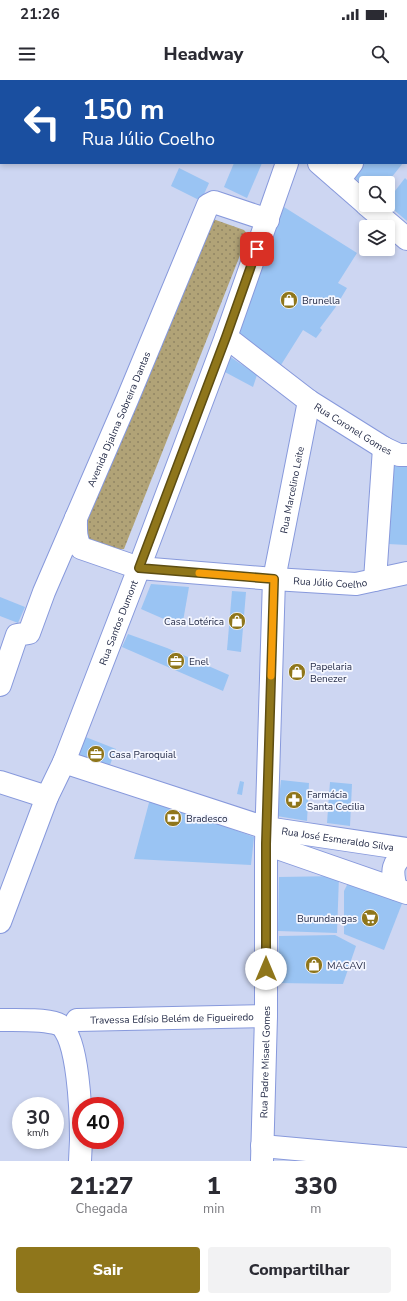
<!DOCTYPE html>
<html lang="pt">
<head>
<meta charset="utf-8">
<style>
	body { margin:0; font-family:"Nunito Sans",sans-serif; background:#f2f2f3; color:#2b2b33; height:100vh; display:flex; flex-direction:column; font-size:15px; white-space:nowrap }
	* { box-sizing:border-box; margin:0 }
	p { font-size:13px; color:#7c7c81 }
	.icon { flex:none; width:22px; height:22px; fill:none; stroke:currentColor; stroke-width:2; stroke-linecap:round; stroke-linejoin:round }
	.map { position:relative; height:1081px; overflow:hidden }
	.drawer { display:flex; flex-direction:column; background:#fff; flex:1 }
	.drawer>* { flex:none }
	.guide { position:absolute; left:0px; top:0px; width:407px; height:84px; box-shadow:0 2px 6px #0003; background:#1a4fa0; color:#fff; overflow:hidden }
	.controls { position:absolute; left:359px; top:96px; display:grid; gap:8px }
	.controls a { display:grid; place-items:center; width:36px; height:36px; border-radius:4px; background:#fff; box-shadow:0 2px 6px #0003; font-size:20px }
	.speed { position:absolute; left:12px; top:1017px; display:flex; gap:8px; font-size:20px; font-weight:700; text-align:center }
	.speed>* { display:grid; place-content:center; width:52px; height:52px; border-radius:50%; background:#fff; box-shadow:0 2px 6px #0003; line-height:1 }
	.speed small { font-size:10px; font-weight:400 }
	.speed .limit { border:6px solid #d22; background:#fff; color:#111 }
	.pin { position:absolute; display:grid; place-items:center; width:34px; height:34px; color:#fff; margin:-17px; border-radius:8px; box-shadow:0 2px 6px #0006 }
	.me { position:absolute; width:44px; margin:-22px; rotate:0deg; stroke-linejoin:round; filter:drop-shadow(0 0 3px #0008) }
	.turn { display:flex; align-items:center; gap:14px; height:84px; padding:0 16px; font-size:18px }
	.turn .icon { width:52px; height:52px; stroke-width:2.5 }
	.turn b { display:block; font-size:28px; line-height:34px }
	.eta { display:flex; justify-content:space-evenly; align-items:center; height:68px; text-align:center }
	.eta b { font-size:24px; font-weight:800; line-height:28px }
	.action { display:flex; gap:8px; margin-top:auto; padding:8px 16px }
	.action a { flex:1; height:46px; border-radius:4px; background:#8f761b; color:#fff; font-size:16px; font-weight:800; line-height:46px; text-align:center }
	.action a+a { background:#f2f2f3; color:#2b2b33 }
	.status { display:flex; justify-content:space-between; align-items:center; height:28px; padding:0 20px; background:#fff; direction:ltr }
	.status svg { height:11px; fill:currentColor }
	header { display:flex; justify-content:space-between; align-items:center; height:52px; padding:0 16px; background:#fff; font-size:18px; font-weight:800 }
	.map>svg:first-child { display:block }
</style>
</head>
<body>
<div class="status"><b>21:26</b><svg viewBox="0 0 49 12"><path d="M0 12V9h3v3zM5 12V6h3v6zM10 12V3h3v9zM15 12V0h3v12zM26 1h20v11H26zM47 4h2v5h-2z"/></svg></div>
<header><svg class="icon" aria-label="menu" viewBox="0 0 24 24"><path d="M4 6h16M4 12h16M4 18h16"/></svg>Headway<svg class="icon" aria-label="search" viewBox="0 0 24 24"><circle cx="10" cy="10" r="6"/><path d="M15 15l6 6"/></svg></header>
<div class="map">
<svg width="407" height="1081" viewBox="0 0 407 1081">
	<defs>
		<pattern id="park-dots" width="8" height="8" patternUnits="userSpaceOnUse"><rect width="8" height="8" fill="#b1a377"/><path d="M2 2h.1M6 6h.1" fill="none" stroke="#908564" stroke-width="1.8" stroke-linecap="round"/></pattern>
	</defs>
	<rect width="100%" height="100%" fill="#cdd6f2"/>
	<g fill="url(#park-dots)">
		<polygon points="322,0 404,0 321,1"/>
		<polygon points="213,139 244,150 248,155 124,469 114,470 88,460 84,449 205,143"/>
	</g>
	<g fill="#9ac4f3">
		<polygon points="234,83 262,83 247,118 224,107"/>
		<polygon points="361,83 403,83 387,103 366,103 366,107 351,95"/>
		<polygon points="179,88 209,103 201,121 171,106"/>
		<polygon points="405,98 407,100 407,141 388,125 388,120"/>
		<polygon points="284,127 357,173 338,203 347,208 335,228 320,248 322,250 316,258 303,250 281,285 234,254 270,159"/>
		<polygon points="229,276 257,295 253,307 223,291"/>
		<polygon points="392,378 407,379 407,465 388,464"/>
		<polygon points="151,504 189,507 182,547 141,529"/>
		<polygon points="232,511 246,512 241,572 227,570"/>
		<polygon points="0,517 25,527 18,543 0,536"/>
		<polygon points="128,554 167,568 229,595 223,611 122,567"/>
		<polygon points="83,656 116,669 108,690 76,678"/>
		<polygon points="281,700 309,703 307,741 277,736"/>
		<polygon points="240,701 244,702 242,715 237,714"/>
		<polygon points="330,702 352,704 350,746 327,743"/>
		<polygon points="150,719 254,757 251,785 134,779"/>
		<polygon points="339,796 337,853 278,851 279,797"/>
		<polygon points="350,799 403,821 384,870 344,854 344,811"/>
		<polygon points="335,855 356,866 343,904 278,903 279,856"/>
	</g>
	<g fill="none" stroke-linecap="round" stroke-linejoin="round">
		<defs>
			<g id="minor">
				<polyline points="406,15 407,13"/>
				<polyline points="339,100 352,83"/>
				<path id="s1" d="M226 257 309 321 384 368 399 375H407"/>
				<path id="s2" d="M76 438C76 449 75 458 81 468L139 488 274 499 356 504 407 493"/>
				<polyline points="375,500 384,368"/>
				<path id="s3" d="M0 605 17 555 29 553 44 512 127 320 208 125 214 122 268 140"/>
				<path id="s4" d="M64 682 266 748 407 769"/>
				<polyline points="0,702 47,717"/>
				<polyline points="266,764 407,813"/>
				<path d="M396 809C391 788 392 785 407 770"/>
				<path id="s5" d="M0 842 47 717 64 682 139 488 226 257 287 83"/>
				<path d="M0 940C16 940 44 939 58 944 79 952 81 1038 81 1059"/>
				<path id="s6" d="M77 940 266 936"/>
				<polyline points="262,1066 407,1079"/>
				<polyline points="80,1081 81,1060"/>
				<path id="s7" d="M262 1081 266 936V764L274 499 309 321"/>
			</g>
			<g id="major">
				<polyline points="299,1 299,0"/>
				<polyline points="319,83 366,124"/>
				<polyline points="367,125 407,159"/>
			</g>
		</defs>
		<use href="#minor" stroke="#8799dc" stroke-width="24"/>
		<use href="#major" stroke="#8799dc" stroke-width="24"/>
		<use href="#minor" stroke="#fff" stroke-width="22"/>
		<use href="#major" stroke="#fff" stroke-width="22"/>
	</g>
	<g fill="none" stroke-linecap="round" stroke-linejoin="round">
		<defs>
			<polyline id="route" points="257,169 226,257 139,488 274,499 266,764 266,889"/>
		</defs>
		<use href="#route" stroke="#5d4d12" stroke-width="10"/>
		<use href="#route" stroke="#8f761b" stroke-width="7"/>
		<polyline stroke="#f59e0b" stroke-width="7" points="199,493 274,499 271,596"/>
	</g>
	<defs>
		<symbol id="shop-disc" viewBox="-11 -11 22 22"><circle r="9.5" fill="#8f761b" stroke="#f5f7ff"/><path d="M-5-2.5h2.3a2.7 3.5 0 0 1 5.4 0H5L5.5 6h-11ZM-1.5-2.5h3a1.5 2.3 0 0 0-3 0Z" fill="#fff"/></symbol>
		<symbol id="office-disc" viewBox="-11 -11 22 22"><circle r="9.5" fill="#8f761b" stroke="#f5f7ff"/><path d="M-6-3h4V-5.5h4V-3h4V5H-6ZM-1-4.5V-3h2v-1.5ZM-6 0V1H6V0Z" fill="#fff"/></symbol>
		<symbol id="pharmacy-disc" viewBox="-11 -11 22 22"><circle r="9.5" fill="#8f761b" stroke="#f5f7ff"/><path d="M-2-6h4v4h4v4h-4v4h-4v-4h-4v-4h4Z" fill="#fff"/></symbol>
		<symbol id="bank-disc" viewBox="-11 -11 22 22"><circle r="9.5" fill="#8f761b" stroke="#f5f7ff"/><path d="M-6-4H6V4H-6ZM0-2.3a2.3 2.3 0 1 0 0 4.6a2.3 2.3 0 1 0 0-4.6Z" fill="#fff"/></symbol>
		<symbol id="supermarket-disc" viewBox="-11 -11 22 22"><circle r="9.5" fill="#8f761b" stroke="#f5f7ff"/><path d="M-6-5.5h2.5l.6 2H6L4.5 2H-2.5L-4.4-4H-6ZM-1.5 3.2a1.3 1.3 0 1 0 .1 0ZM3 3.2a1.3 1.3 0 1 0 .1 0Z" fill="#fff"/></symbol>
	</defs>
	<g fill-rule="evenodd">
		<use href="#shop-disc" x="279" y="210" width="20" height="20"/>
		<use href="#shop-disc" x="227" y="531" width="20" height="20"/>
		<use href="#office-disc" x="166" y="571" width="20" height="20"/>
		<use href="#shop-disc" x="287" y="582" width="20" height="20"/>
		<use href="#office-disc" x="86" y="664" width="20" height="20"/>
		<use href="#pharmacy-disc" x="284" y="710" width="20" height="20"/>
		<use href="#bank-disc" x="163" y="728" width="20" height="20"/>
		<use href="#supermarket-disc" x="360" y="828" width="20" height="20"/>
		<use href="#shop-disc" x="304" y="875" width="20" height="20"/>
	</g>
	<g text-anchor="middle" stroke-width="3.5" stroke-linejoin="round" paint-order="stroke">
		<g font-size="10" fill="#252c48" stroke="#f5f7ff" text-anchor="start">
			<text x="302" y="224">Brunella</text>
			<text x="224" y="545" text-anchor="end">Casa Lotérica</text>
			<text x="189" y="585">Enel</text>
			<text x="310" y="590">Papelaria<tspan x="310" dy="12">Benezer</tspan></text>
			<text x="109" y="678">Casa Paroquial</text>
			<text x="307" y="718">Farmácia<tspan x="307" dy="12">Santa Cecilia</tspan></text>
			<text x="186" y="742">Bradesco</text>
			<text x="357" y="842" text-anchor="end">Burundangas</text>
			<text x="327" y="889">MACAVI</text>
		</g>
		<g font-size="10" fill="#252c48" stroke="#f5f7ff">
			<text dy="4" stroke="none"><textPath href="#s3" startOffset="297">Avenida Djalma Sobreira Dantas</textPath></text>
			<text dy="4" stroke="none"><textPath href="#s1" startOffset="157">Rua Coronel Gomes</textPath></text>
			<text dy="4" stroke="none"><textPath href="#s7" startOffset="673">Rua Marcelino Leite</textPath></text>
			<text dy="4" stroke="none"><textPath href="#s2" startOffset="284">Rua Júlio Coelho</textPath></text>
			<text dy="4" stroke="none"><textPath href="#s5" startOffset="322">Rua Santos Dumont</textPath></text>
			<text dy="4" stroke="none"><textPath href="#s4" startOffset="285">Rua José Esmeraldo Silva</textPath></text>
			<text dy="4" stroke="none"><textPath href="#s6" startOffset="95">Travessa Edísio Belém de Figueiredo</textPath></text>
			<text dy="4" stroke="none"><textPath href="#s7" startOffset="99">Rua Padre Misael Gomes</textPath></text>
		</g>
	</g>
</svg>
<div class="controls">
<a><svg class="icon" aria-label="search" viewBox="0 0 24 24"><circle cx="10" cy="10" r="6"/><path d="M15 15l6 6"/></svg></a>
<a><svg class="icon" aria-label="layers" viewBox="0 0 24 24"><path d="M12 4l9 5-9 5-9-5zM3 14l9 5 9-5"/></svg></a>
</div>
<div class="speed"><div>30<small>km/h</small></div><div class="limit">40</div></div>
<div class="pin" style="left:257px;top:169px;background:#d93025"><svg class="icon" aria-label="arrive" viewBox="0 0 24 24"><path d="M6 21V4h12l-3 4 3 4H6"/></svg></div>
<svg class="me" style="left:266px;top:889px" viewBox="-20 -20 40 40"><circle r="19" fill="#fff"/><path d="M0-13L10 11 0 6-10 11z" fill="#8f761b"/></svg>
<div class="guide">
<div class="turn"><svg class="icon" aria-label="left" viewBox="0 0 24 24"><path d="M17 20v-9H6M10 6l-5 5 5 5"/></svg><div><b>150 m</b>Rua Júlio Coelho</div></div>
</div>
</div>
<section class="drawer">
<div class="eta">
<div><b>21:27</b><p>Chegada</p></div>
<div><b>1</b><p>min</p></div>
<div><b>330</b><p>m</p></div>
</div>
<div class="action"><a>Sair</a><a>Compartilhar</a></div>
</section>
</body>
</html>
